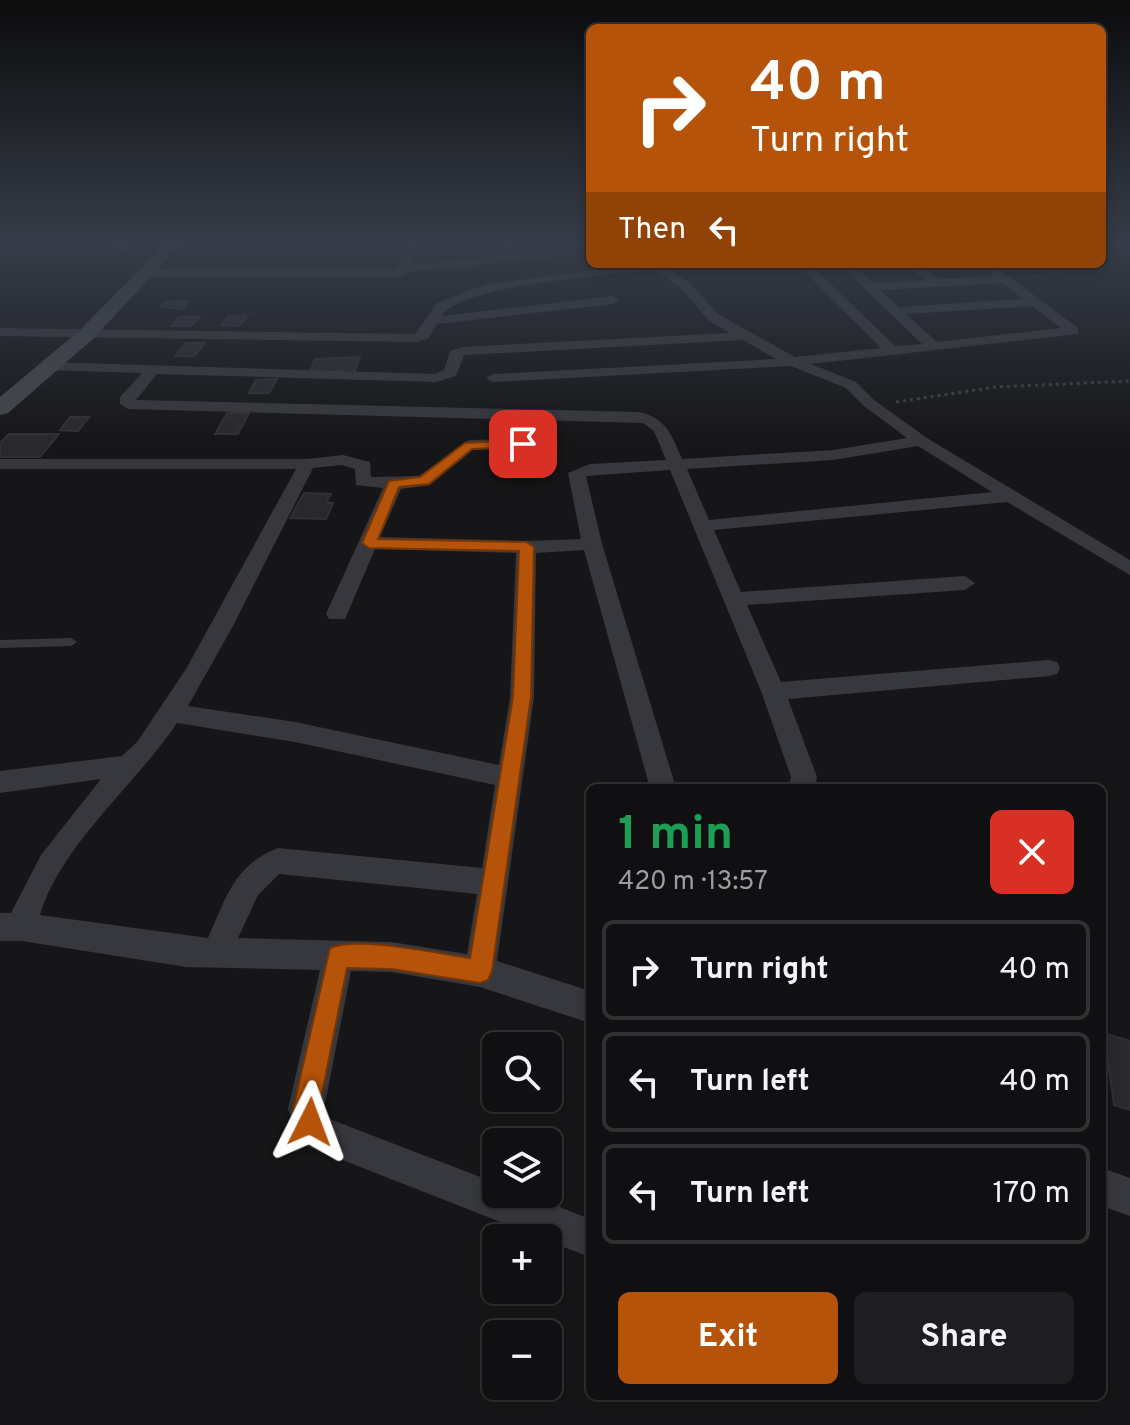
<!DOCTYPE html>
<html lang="en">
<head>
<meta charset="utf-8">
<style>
	body { margin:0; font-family:Overpass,sans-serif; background:#1e1e20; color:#f1f3f6; height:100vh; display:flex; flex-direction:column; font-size:30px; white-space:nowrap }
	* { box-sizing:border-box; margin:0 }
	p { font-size:26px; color:#9c9d9f }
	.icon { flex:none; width:44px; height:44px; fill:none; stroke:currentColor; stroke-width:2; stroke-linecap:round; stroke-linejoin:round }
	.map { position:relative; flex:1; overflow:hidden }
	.sheet { position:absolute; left:586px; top:784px; width:520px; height:616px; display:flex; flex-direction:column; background:#101012; border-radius:12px; box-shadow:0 4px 12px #0003,0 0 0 2px #303032 }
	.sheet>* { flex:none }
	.hud { position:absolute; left:586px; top:24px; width:520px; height:244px; border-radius:12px; box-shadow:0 4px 12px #0003,0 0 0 2px #303032; background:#b45309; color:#fff; overflow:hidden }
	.buttons { position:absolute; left:482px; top:1032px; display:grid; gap:16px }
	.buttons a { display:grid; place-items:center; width:80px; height:80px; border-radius:12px; background:#101012; box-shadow:0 4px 12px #0003,0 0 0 2px #303032; font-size:40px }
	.pin { position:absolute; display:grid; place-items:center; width:68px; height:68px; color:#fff; margin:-34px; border-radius:16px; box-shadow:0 4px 12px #0006 }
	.me { position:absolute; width:88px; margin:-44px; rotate:3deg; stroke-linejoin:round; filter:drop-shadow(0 0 6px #0008) }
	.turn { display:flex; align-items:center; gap:28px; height:168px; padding:0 32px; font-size:36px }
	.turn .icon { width:104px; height:104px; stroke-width:2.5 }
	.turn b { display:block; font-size:56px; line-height:68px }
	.then { display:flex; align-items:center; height:76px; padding:0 32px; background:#0003; gap:16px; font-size:30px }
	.round { display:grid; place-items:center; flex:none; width:84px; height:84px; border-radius:12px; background:#1e1e20 }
	.overview { display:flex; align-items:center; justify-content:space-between; height:136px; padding:0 32px }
	h1 { font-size:48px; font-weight:700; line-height:60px; color:#1e9e55 }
	.button { display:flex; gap:16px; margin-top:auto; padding:16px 32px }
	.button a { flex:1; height:92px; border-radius:12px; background:#b45309; color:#fff; font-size:32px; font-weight:700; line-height:92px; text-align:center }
	.button a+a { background:#1e1e20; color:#f1f3f6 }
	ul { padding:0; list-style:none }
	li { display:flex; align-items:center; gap:24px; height:100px; margin:0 16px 12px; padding:0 16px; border:4px solid #303032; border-radius:12px }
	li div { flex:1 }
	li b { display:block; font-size:30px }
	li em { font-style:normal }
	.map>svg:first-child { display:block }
</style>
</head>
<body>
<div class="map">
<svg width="1130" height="1425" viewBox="0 0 1130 1425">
	<rect width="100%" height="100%" fill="#161618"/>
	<g fill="#29292c" stroke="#303034" stroke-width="2">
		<polygon points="188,301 183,309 160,307 164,302"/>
		<polygon points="248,315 239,326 221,325 229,316"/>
		<polygon points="200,316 191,326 171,326 179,317"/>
		<polygon points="186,343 205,343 194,356 175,356"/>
		<polygon points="360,357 354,373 343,373 345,369 336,372 310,371 315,359"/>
		<polygon points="277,379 269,393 249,393 256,380"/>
		<polygon points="227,413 249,413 238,434 215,434"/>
		<polygon points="70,417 89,417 78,431 60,430"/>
		<polygon points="9,434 59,434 40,457 0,457 0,443"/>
		<polygon points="304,493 331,494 326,502 333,503 326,519 290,518"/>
		<polygon points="1104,1033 1130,1041 1130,1110 1114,1105"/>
	</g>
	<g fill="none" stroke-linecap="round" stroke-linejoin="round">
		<polyline stroke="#3d3f44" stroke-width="2" stroke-dasharray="2 3" stroke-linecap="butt" points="1027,278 1066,273 1050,264"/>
		<polyline stroke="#3d3f44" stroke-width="3" stroke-dasharray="3 4" stroke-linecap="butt" points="896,402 996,387 1130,381"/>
		<polygon fill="#37383d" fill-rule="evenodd" points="71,638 77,642 71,646 0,648 0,640"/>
		<g fill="#37383d" fill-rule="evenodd">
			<polygon points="120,244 131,244 120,256 112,256 110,254"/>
			<polygon points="409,244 419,244 411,265 570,249 576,252 570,255 408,272 402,277 147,277 141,273 147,269 397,269"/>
			<path d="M642 264H660L689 282 718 314 795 357 881 348 797 264H810L895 346 922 344 839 264H852L873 283 925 280 905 264H918L940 279 993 276 979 264H992L1078 328V334L811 364 856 382 874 400 927 438 1130 560V575L1007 502 714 530 741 592 965 576 975 583 965 590 747 605 781 682 1049 660 1057 662 1060 668 1057 674 1049 676 788 699 817 777 815 788H789L791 777 761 691 670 470 586 476 602 544 676 788H650L584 550 536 553 534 697 497 961 590 991V1023L480 987 391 972 351 971 324 1109 332 1120 496 1183V1194H526L590 1219V1257L548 1241V1238H541L307 1146 297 1135 288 1109 320 970 186 967 22 941H0V913H11L41 855 101 779 0 793V771L122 756 137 742 186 669 296 469H0V459H307L343 455 370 462 371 477 419 476 469 440 550 438 556 440 558 443 556 446 473 450 430 485 401 489 380 537 526 541 581 539 568 473 590 464 666 460 654 431 643 423 128 409 120 404V397L142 373 46 370 39 366 46 362 435 374 444 370 450 351 462 347 730 333 708 320 681 288 653 270C614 275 459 285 442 316L613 296 619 300 613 304 437 324 429 338 417 342 0 336V328L415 334 437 303 486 284ZM1002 283 1023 299 899 307 880 290ZM1032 306 1061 328 937 342 906 314ZM743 340 776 359 493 374 486 378 493 382 791 366 846 388 864 406 907 438 833 450 682 459C672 435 666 418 639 412L136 400 157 374 436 382 456 376 464 355ZM918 446 992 492 709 520 687 469 833 460ZM342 465 355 469 356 485 383 488 326 614 329 619H345L375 549 516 553 510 697 499 765 295 722 188 706 233 626 313 468ZM177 723 295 742 495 785 482 868 278 848C234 865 226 898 208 938L40 915C60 846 137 783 177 723ZM279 874 477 894 467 954 391 942 238 938 258 895Z"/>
			<polygon points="1102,1168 1130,1178 1130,1216 1102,1206"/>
		</g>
		<polygon fill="#45474d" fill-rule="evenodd" points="165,244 181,244 94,338 8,413 0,415 0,397 80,330"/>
	</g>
	<linearGradient id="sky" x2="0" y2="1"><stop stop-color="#0c0c0d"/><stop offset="0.55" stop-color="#363c48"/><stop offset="1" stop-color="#363c48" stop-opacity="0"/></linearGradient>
	<rect width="1130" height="443" fill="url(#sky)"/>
	<path fill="#b45309" stroke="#753606" stroke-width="2" d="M523 440 527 441V447L472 449 429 484 399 487 378 539 526 542 534 547 531 697 492 971 488 980 480 983 391 969 347 968 319 1109 323 1122 319 1131 310 1135 300 1131 293 1109 330 948C361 936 435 953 470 958L513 697 519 551 369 548 362 543 389 481 420 477 465 443Z"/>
</svg>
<div class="buttons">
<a><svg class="icon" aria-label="search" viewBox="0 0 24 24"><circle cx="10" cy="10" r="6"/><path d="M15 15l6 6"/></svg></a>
<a><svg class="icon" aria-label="layers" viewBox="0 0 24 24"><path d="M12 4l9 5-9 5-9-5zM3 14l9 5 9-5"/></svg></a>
<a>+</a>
<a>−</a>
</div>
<div class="pin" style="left:523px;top:444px;background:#d93025"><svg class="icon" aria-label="arrive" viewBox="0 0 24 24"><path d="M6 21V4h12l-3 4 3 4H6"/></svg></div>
<svg class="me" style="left:310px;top:1122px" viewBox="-20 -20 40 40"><path d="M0-17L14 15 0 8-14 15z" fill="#b45309" stroke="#fff" stroke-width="4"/></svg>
<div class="hud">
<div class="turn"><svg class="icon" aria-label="right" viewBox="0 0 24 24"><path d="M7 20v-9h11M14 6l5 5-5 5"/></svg><div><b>40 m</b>Turn right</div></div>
<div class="then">Then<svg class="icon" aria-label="left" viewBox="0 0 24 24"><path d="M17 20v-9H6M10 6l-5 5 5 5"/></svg></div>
</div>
<section class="sheet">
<div class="overview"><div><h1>1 min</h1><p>420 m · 13:57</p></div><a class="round" style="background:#d93025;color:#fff"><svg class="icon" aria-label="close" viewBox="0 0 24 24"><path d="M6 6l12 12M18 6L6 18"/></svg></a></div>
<ul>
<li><svg class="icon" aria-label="right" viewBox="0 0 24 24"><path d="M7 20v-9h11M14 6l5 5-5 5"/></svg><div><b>Turn right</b></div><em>40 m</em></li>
<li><svg class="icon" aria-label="left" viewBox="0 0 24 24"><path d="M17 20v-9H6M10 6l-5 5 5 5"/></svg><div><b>Turn left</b></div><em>40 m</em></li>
<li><svg class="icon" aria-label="left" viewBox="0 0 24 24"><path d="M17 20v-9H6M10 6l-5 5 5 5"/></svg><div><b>Turn left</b></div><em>170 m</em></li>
</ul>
<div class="button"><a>Exit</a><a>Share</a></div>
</section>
</div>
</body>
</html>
